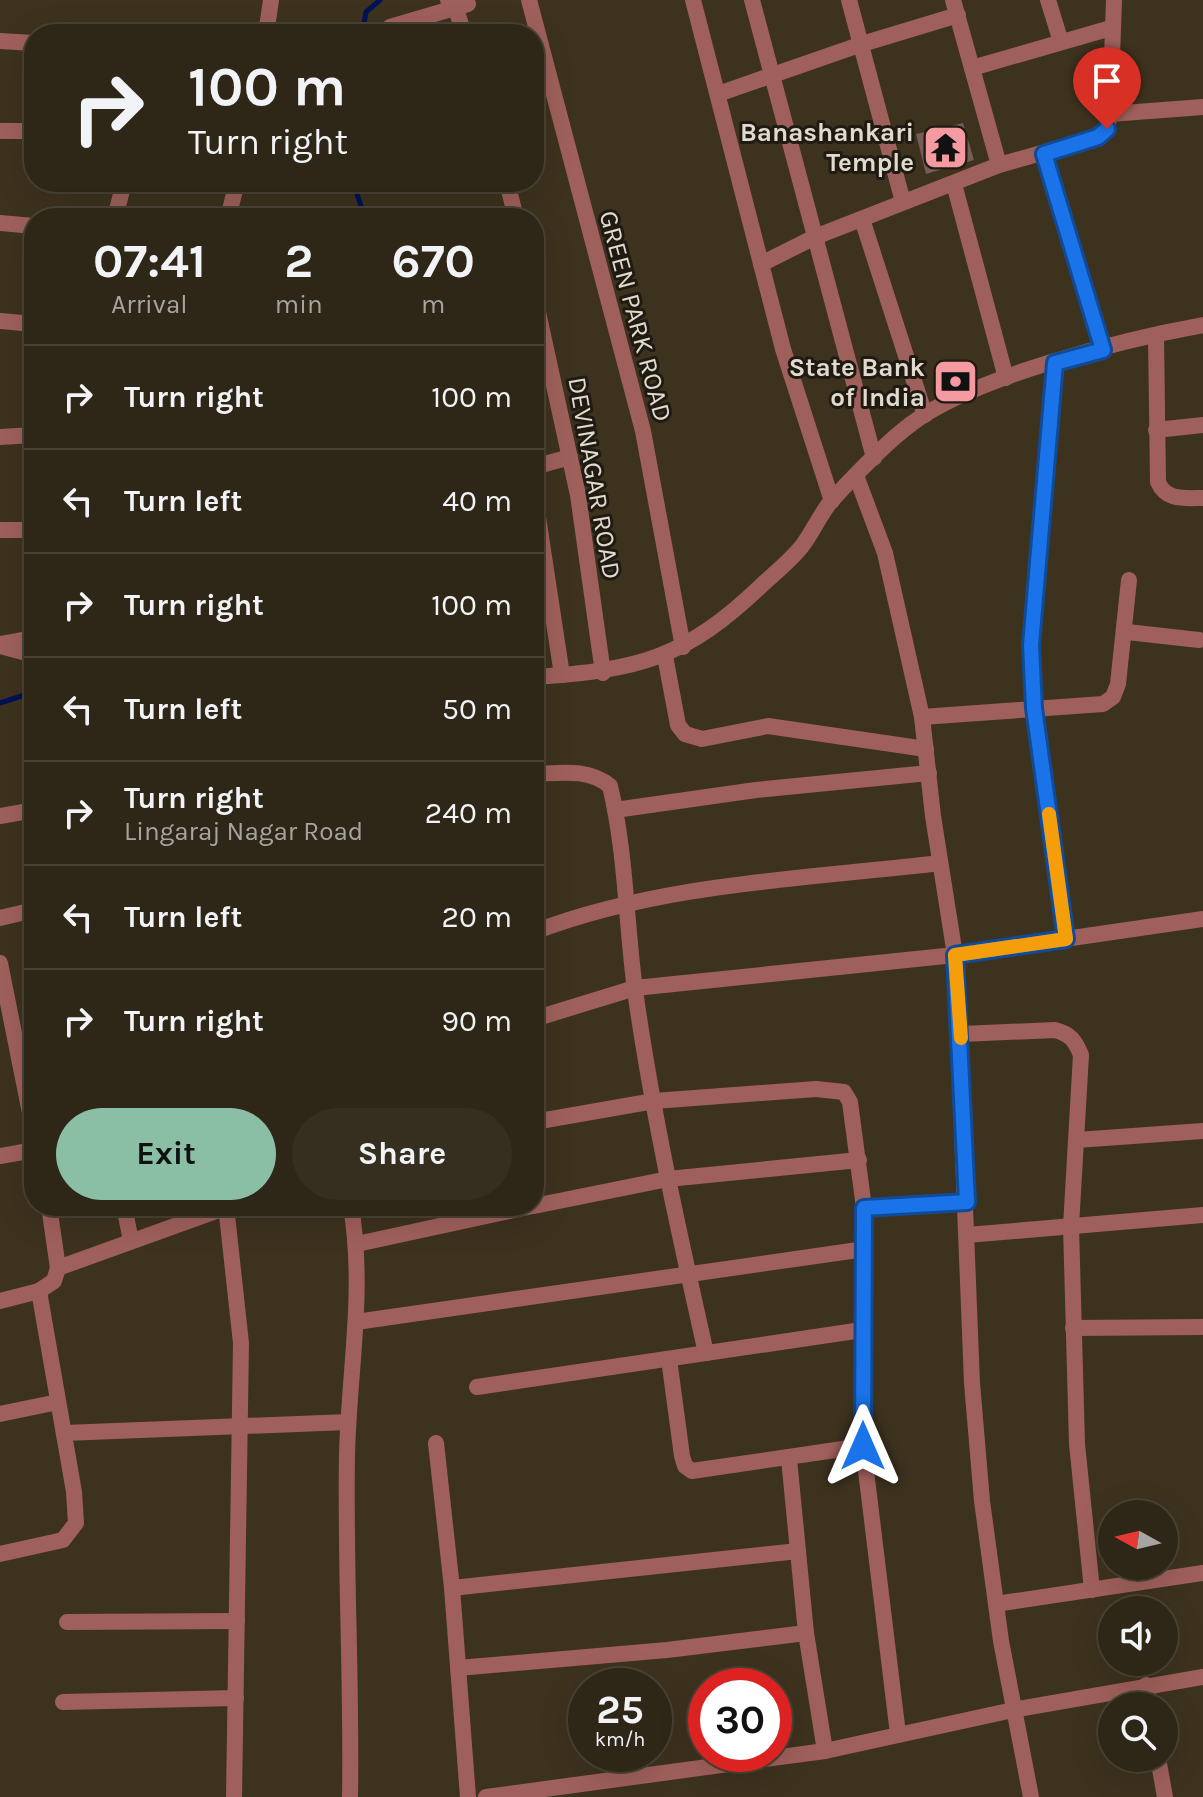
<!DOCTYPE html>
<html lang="en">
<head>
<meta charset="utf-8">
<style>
	body { margin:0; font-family:Karla,sans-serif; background:#362e1f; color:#f1f3f6; height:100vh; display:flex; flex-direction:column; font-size:30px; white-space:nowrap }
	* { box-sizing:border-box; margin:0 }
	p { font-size:26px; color:#a7a5a1 }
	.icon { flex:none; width:44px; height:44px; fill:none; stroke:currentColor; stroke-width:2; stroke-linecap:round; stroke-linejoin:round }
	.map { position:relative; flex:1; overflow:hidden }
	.drawer { position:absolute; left:24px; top:208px; width:520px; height:1008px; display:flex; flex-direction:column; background:#2e2616; border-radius:32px; box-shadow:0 8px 32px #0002,0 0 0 2px #494335 }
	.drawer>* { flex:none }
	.top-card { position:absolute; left:24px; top:24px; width:520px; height:168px; border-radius:32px; box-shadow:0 8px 32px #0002,0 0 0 2px #494335; background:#2e2616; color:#f1f3f6; overflow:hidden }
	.needle { width:52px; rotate:278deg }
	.fabs { position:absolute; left:1098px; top:1500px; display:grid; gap:16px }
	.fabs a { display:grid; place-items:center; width:80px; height:80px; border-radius:50%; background:#2e2616; box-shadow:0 8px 32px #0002,0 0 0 2px #494335; font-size:40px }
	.speed { position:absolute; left:568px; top:1668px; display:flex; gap:16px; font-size:40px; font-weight:700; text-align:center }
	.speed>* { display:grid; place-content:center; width:104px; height:104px; border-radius:50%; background:#2e2616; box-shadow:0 8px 32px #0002,0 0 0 2px #494335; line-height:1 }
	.speed small { font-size:20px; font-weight:400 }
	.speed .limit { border:12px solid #d22; background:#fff; color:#111 }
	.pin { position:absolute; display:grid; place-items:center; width:68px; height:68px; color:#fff; margin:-82px -34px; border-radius:50% 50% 50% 0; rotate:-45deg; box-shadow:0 0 8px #0007 }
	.pin .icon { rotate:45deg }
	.me { position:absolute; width:88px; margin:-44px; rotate:0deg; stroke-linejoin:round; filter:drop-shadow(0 0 6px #0008) }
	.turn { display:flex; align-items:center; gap:28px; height:168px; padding:0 32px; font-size:36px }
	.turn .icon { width:104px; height:104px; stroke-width:2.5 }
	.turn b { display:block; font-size:56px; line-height:68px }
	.eta { display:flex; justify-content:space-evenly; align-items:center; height:136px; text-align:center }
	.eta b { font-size:48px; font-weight:700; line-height:56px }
	.primary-button { display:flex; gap:16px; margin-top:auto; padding:16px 32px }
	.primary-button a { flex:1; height:92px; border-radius:48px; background:#8abfa5; color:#111; font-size:32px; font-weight:700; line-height:92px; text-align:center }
	.primary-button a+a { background:#362e1f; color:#f1f3f6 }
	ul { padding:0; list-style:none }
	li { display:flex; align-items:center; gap:24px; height:104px; padding:0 32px; border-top:2px solid #494335 }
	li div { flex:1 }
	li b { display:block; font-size:30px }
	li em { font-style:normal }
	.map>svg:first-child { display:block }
</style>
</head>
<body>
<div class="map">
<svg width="1203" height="1797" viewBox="0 0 1203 1797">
	<rect width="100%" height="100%" fill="#3d321e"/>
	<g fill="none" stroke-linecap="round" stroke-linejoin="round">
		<g stroke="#001257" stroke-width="5">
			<polyline points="362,34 366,12 380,0"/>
			<polyline points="353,182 365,218"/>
			<polyline points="0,703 34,692"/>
		</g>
	</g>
	<polygon fill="#765c56" points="963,123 974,160 926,174 916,134"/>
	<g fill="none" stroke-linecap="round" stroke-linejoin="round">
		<g stroke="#9f605b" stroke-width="16">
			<polyline points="448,0 455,6 464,34"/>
			<polyline points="529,0 643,431 683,647"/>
			<polyline points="693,0 783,349 832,501"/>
			<polyline points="752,0 874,458"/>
			<polyline points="849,0 903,202"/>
			<polyline points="953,0 999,165"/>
			<polyline points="1048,0 1061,42"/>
			<polyline points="390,27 468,4"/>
			<polyline points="266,34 271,0"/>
			<polyline points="0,41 34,43"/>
			<polyline points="972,68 1111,28"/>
			<polyline points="718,94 862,44 958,15"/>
			<polyline points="1110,114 1203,107"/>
			<polyline points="0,131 34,131"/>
			<polyline points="1044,154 1103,350"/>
			<polyline points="507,182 516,218"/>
			<polyline points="954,184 1006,378"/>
			<polyline points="115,218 124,182"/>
			<polyline points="228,218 237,182"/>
			<polyline points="862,219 925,415"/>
			<polyline points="0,223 34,226"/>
			<polyline points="761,264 815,237 999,165 1098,137 1107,129 1110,114 1114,0"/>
			<polyline points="534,294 578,495 603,673"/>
			<polyline points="0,321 34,324"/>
			<path d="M1156 336 1158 482C1166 501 1184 498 1203 498"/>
			<polyline points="1055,363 1031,645 1034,708 1066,939"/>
			<polyline points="1156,430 1203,425"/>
			<polyline points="0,437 34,435"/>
			<polyline points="534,467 570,457"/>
			<polyline points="857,478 885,553 922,717 933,816 955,955 972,1383 982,1501 1001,1641 1031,1797"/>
			<polyline points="534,491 562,675"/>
			<polyline points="0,530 34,530"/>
			<polyline points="1127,632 1199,640"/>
			<polyline points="0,644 34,638"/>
			<polyline points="665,656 678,725 685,734 702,739 768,726 926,749"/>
			<polyline points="922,717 1103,704 1113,697 1118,684 1129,580"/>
			<path d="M534 774C561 773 588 768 610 786 626 853 626 922 635 990 652 1112 679 1233 706 1353"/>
			<polyline points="615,810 756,790 929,773"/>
			<polyline points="0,816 34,810"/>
			<polyline points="0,918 34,910"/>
			<path d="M534 932C662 883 805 879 940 863"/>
			<polyline points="0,963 34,1133"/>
			<polyline points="534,1019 635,988 955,955 1203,919"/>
			<path d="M961 1034 1055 1030C1070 1034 1075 1040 1081 1055L1071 1226 1077 1444 1092 1590"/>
			<polyline points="534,1122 654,1101 816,1089 844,1092 850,1102 864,1208 863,1446 898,1734"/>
			<polyline points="1077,1140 1203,1131"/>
			<polyline points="0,1156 34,1150"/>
			<polyline points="124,1206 131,1241"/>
			<polyline points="226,1206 241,1343 234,1797"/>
			<polyline points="534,1206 668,1179 859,1160"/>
			<polyline points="864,1208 967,1202"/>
			<polyline points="967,1235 1203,1215"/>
			<polyline points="357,1244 532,1206"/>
			<polyline points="58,1268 230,1206"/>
			<polyline points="0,1301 39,1291 54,1281 58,1268 49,1206"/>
			<polyline points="356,1322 865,1249"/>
			<polyline points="1073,1328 1203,1327"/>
			<polyline points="669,1359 682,1456 685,1466 692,1471 863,1446"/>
			<polyline points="477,1387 862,1330"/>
			<polyline points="0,1414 58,1402"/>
			<polyline points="64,1433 348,1422"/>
			<polyline points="436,1443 452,1588 468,1797"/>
			<polyline points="789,1459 806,1633 825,1751"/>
			<polyline points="0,1554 63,1540 76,1523 74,1492 39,1291"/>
			<polyline points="452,1588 798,1551"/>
			<polyline points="996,1604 1203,1573"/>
			<polyline points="67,1622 237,1621"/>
			<polyline points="458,1668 667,1650 806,1633"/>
			<polyline points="1146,1685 1150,1706"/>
			<polyline points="63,1702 236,1698"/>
			<polyline points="1158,1758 1165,1797"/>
			<path d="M350 1797C352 1683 345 1569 347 1455 349 1369 365 1293 351 1206"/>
			<polyline points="486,1797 825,1751 1013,1710 1203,1677"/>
		</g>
		<g stroke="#9f605b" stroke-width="16">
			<polyline points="0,646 34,655"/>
			<path d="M534 677C639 670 685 659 763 584 776 572 791 560 802 546 813 532 820 514 832 500 855 475 884 444 911 424 973 377 1125 339 1203 325"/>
		</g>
	</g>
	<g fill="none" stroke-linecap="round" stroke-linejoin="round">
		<defs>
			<polyline id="route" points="863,1446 864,1208 967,1202 955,955 1066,939 1034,708 1031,645 1055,363 1103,350 1044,154 1098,137 1107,129"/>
		</defs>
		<use href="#route" stroke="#114b97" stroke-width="20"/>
		<use href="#route" stroke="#1a73e8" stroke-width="14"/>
		<polyline stroke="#f59e0b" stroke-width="14" points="961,1038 955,955 1066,939 1049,814"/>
	</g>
	<defs>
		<symbol id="temple-square" viewBox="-11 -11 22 22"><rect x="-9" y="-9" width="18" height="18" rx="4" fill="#f49aa0" stroke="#201b12"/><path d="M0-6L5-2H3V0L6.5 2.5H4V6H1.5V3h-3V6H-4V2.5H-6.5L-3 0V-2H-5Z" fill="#111"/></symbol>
		<symbol id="bank-square" viewBox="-11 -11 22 22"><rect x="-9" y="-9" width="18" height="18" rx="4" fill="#f49aa0" stroke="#201b12"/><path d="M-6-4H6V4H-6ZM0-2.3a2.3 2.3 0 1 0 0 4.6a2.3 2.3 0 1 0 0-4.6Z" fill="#111"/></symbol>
	</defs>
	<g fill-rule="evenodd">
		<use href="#temple-square" x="920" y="122" width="51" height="51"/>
		<use href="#bank-square" x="930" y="356" width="51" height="51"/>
	</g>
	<g text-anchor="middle" stroke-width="6" stroke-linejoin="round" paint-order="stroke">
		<g font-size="26" font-weight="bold" fill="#e1dace" stroke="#201b12" text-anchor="end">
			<text x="914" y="141">Banashankari<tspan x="914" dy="30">Temple</tspan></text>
			<text x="925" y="376">State Bank<tspan x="925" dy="30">of India</tspan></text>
		</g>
		<g font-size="26" fill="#e1dace" stroke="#201b12">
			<text transform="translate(636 316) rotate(75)" y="9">GREEN PARK ROAD</text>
			<text transform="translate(595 478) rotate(80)" y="9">DEVINAGAR ROAD</text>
		</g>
	</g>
</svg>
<div class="fabs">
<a><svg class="needle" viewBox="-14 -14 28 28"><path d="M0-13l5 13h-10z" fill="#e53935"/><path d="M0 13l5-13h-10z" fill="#a7a5a1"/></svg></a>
<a><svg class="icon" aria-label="sound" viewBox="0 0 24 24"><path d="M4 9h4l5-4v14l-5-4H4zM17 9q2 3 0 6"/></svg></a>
<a><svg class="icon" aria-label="search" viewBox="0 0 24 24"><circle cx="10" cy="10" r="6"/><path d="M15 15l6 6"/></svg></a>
</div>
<div class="speed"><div>25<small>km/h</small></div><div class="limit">30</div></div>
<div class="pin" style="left:1107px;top:129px;background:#d93025"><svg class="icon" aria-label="arrive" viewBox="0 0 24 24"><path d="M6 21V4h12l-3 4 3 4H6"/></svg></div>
<svg class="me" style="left:863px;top:1446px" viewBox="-20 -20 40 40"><path d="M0-17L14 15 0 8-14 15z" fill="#1a73e8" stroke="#fff" stroke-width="4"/></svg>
<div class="top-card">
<div class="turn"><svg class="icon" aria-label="right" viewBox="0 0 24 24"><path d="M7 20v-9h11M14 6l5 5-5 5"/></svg><div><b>100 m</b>Turn right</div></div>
</div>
<section class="drawer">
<div class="eta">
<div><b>07:41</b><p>Arrival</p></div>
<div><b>2</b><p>min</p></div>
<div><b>670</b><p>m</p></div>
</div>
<ul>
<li><svg class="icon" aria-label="right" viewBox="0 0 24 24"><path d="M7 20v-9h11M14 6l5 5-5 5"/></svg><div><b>Turn right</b></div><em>100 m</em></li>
<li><svg class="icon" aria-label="left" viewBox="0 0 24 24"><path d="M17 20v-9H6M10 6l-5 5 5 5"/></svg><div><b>Turn left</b></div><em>40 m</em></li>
<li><svg class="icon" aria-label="right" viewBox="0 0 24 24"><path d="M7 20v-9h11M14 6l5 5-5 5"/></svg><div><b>Turn right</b></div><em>100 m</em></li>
<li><svg class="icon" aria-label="left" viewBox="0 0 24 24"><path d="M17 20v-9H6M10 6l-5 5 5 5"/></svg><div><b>Turn left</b></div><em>50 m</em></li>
<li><svg class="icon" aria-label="right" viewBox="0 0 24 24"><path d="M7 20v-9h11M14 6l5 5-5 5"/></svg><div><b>Turn right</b><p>Lingaraj Nagar Road</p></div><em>240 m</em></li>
<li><svg class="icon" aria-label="left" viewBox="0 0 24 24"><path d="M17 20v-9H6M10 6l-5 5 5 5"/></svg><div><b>Turn left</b></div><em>20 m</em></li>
<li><svg class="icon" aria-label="right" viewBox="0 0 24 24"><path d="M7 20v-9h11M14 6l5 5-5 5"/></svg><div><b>Turn right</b></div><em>90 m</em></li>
</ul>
<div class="primary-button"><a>Exit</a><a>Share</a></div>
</section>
</div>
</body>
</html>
